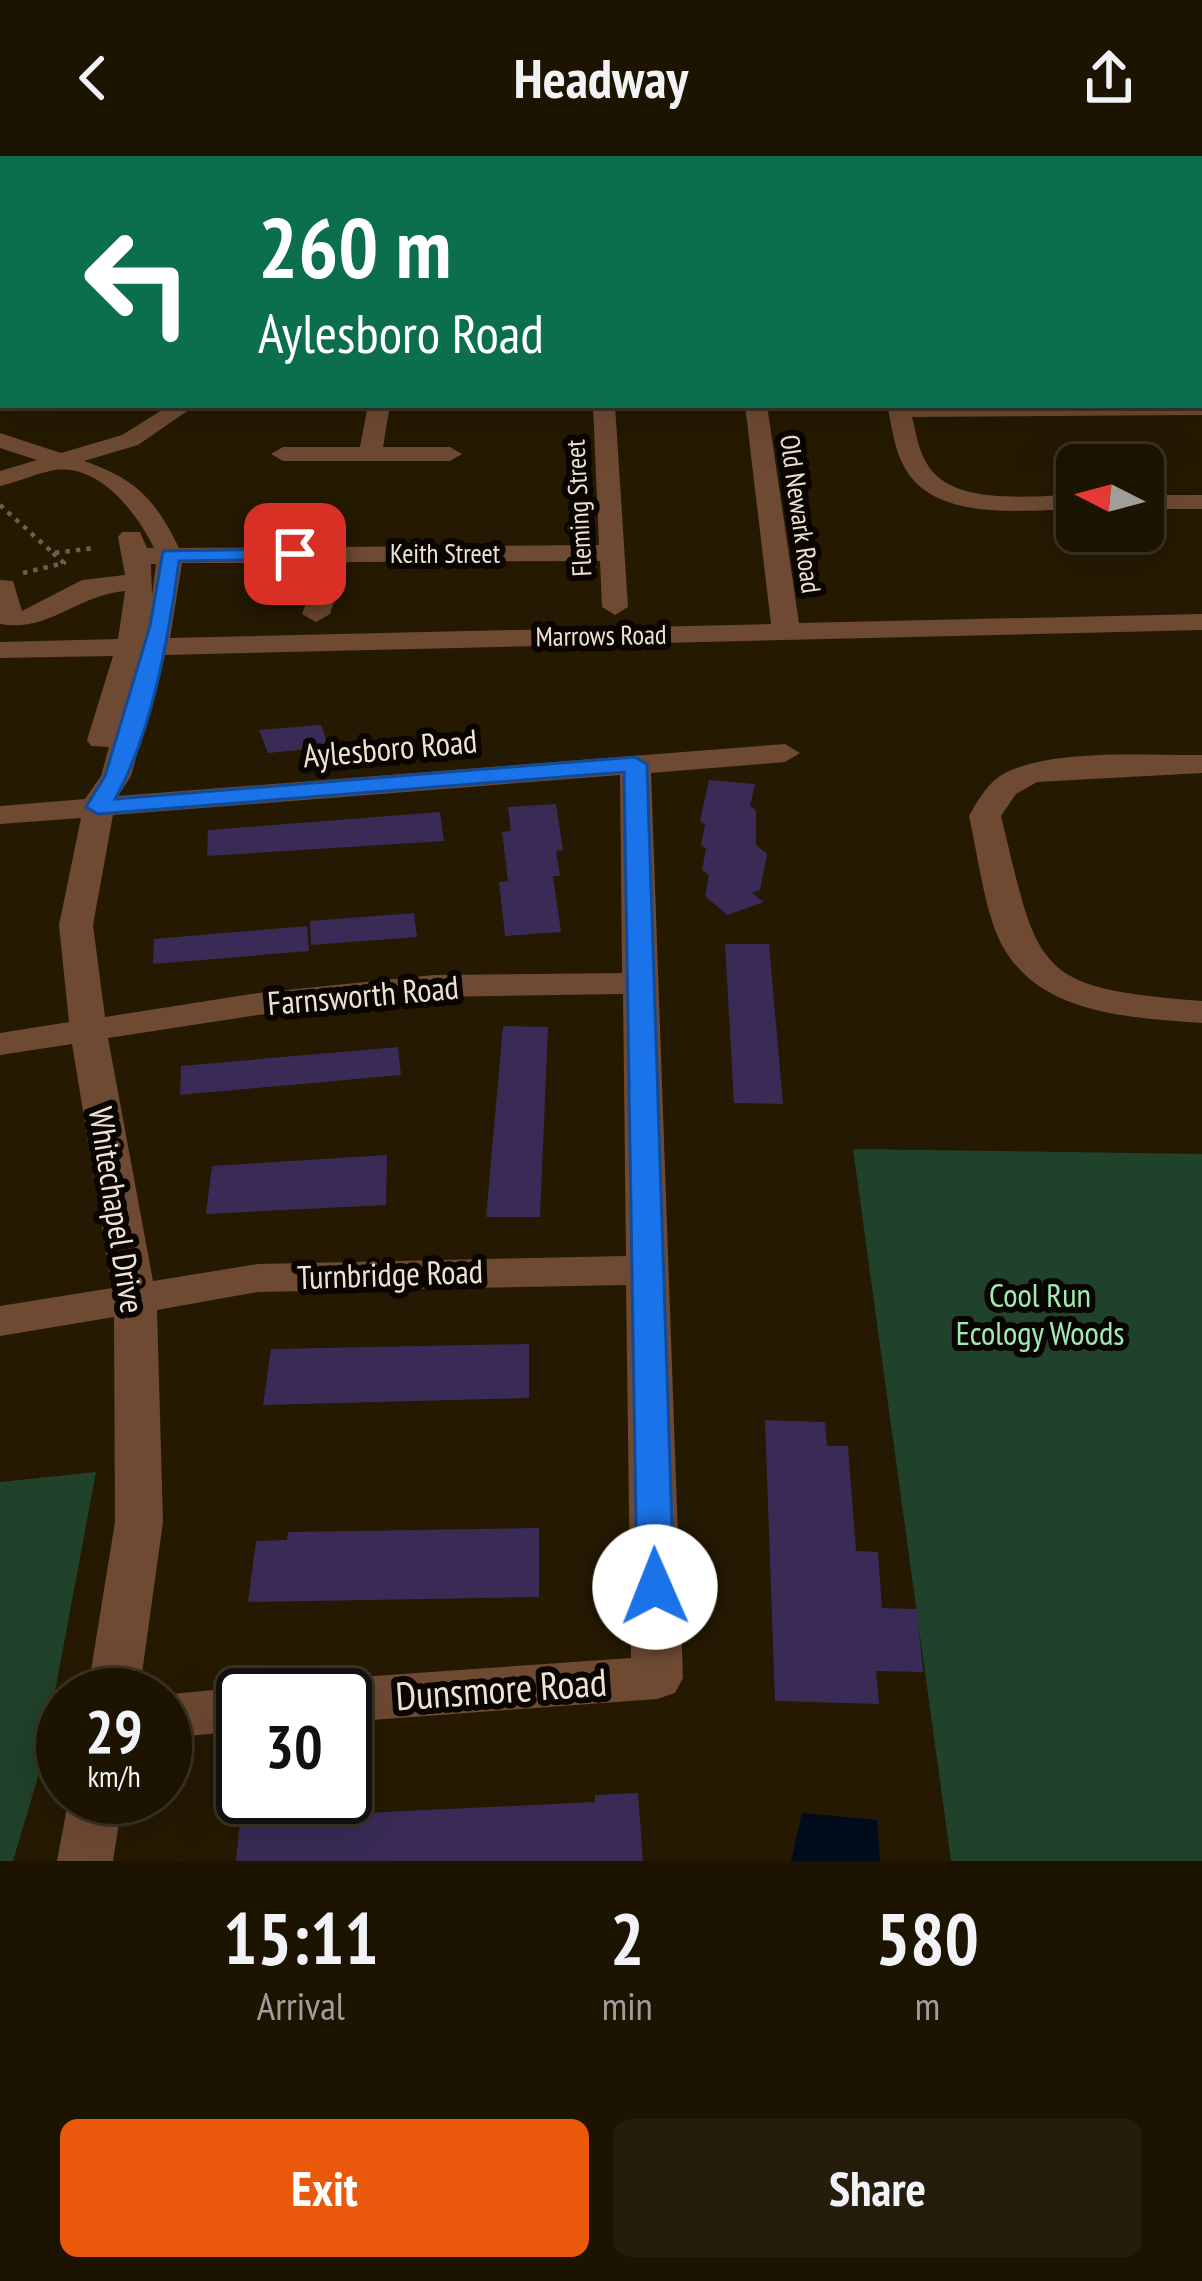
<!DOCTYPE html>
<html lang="en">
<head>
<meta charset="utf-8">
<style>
	body { margin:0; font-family:"PT Sans Narrow",sans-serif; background:#251c0b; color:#f1f3f6; height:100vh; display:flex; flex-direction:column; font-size:45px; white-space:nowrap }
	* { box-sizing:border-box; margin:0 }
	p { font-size:39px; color:#a09e99 }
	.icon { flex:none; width:66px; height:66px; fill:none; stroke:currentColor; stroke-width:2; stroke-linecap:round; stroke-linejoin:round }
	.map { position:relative; height:1705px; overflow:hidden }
	.side { display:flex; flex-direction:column; background:#1c1301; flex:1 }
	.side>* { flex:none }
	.guide { position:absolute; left:0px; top:0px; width:1203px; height:252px; box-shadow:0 12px 48px #0002,0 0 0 3px #3a3223; background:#0b6e4f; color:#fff; overflow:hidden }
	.needle { width:78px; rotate:276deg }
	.buttons { position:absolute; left:1056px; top:288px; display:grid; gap:24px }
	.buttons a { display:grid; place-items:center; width:108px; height:108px; border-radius:18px; background:#1c1301; box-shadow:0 12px 48px #0002,0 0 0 3px #3a3223; font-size:60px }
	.speed { position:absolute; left:36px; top:1512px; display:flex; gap:24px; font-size:60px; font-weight:700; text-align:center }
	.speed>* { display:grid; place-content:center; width:156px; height:156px; border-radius:50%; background:#1c1301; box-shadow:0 12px 48px #0002,0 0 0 3px #3a3223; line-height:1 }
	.speed small { font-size:30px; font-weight:400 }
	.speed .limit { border:6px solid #111; border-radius:18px; background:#fff; color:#111 }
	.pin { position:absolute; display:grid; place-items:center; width:102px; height:102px; color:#fff; margin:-51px; border-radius:24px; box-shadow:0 6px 18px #0006 }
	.me { position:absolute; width:132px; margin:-66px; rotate:359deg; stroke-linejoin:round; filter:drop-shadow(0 0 9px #0008) }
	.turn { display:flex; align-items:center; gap:42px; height:252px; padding:0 60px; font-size:54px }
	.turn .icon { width:156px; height:156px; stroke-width:2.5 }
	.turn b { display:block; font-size:84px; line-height:102px }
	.eta { display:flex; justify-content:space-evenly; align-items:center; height:204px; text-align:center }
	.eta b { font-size:72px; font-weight:700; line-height:84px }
	.primary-button { display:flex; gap:24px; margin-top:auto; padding:24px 60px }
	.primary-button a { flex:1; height:138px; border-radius:18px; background:#ea580c; color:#fff; font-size:48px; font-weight:700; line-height:138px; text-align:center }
	.primary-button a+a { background:#251c0b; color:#f1f3f6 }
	header { display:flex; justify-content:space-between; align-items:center; height:156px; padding:0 60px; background:#1c1301; font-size:54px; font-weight:700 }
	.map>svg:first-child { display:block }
</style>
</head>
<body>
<header><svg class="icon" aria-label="back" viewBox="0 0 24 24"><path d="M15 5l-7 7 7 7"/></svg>Headway<svg class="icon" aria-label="share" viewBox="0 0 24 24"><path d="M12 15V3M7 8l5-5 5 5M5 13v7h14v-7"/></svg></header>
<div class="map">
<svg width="1202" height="1705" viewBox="0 0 1202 1705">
	<rect width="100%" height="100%" fill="#251901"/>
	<g fill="#20412a">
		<polygon points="853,993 1202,998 1202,1705 951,1705"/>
		<polygon points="96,1316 41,1611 13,1705 0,1705 0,1326"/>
	</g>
	<polygon fill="#000b1b" points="802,1657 877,1664 880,1705 791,1705"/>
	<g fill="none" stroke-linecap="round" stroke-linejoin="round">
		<polyline stroke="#000b1b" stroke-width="4.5" points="1116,0 1144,3"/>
	</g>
	<g fill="#392b56">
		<polygon points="321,569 329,591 268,597 259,574"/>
		<polygon points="709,624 755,628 750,650 756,654 756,689 767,698 760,734 752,737 764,746 727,759 705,740 709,719 702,714 706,693 701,689 705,669 700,665"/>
		<polygon points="556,648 563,694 556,695 560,720 553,720 561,776 505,780 499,726 508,725 502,676 511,675 508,651"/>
		<polygon points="440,656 444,685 207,700 208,674"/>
		<polygon points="414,757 417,781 311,789 310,765"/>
		<polygon points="307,770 309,795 153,808 154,783"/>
		<polygon points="725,788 769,788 783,948 734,947"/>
		<polygon points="503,870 548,871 540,1061 486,1061"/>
		<polygon points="398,891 401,919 180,939 181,910"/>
		<polygon points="387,999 386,1049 206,1058 212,1010"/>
		<polygon points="529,1188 529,1242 263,1249 271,1193"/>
		<polygon points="765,1264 825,1266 827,1290 848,1290 856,1395 878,1396 882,1452 917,1453 923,1516 876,1515 879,1548 775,1545"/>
		<polygon points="539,1372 539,1441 248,1446 256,1385 287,1384 288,1376"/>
		<polygon points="638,1637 643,1705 236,1705 240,1663 595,1646 595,1639"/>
	</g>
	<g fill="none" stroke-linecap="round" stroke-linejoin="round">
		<g stroke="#6b604b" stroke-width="4.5" stroke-dasharray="4.5 6" stroke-linecap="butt">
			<polyline points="0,349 53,397 95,392"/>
			<polyline points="23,417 64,407 53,397"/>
		</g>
		<g fill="#6e4a33" fill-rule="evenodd">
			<rect x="602" y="0" width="16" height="3"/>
			<rect x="713" y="0" width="16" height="3"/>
			<polygon points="816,0 832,0 833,3 817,3"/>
			<rect x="0" y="12" width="3" height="10"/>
			<rect x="1200" y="50" width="2" height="10"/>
			<rect x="0" y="68" width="3" height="12"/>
			<rect x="1200" y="101" width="2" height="12"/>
			<rect x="1200" y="170" width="2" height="12"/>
			<path d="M1202 245V259L912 261C916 276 918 293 926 306 950 352 1034 339 1077 339V353C1025 354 937 366 906 314 894 295 892 270 887 249H1200Z"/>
			<path d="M170 249H196L138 289 84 305C136 323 155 343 179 392L599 389 593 249H615L628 451 615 459 602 451 600 405 347 406 330 458 316 466 302 458 321 407H182L170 482 771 468 745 249H767L799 467 1202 458V474L165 499 131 620 118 640 785 588 800 597 785 606 651 617 683 1522 675 1537 657 1543 345 1566V1539H322L327 1529 345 1522 631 1502 626 1129 258 1136 157 1154 163 1366 139 1539H87L115 1366 114 1161 0 1180V1150L112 1132 72 888 0 899V877L69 866 59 769 81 662 0 668V650L85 643 101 620 109 591 91 590 87 584 113 500 0 502V486L118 483 125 435C77 439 48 477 0 468V424L13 425 22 455 82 424 125 419 118 381 122 376H140L147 392H154C137 357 100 308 55 314 37 317 18 326 0 330V315L37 304 0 292V277L61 297 122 279ZM151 408H156L152 439ZM620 619 622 817 434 819 258 837 105 861 93 769 113 659ZM623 838 626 1100 258 1108 153 1125 108 882 258 859 434 841Z"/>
			<polygon points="368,249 390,249 383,291 450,291 462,298 450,305 283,305 271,298 283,291 360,291"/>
			<rect x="1143" y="339" width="59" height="14"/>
			<path d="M1202 599V617L1037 626 1016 638 1001 660C1039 816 1033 832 1202 845V867C1123 861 1025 858 994 771 982 736 977 696 969 660 978 644 988 626 1005 617 1056 592 1146 600 1202 599Z"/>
			<polygon points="243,1531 262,1539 243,1539 243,1575 165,1582 162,1539"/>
			<polygon points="69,1641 123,1641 113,1705 57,1705"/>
		</g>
	</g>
	<path fill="#1a73e8" stroke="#114b97" stroke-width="3" d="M295 393 302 394V403L179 405C169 479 152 578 115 643L635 601 647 608 674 1431 668 1442 655 1446 642 1442 637 1431 624 616 98 658 86 651 105 620 150 470 163 395Z"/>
	<g text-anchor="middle" stroke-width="12" stroke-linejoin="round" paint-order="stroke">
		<g font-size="27" fill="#ece3d4" stroke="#0a0501">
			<text transform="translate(579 352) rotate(-93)" y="9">Fleming Street</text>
			<text transform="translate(800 358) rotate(82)" y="9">Old Newark Road</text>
			<text x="445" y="407">Keith Street</text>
			<text transform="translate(601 480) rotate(-1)" y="9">Marrows Road</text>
		</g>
		<g font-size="33" fill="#ece3d4" stroke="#0a0501">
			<text transform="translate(390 592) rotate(-5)" y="12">Aylesboro Road</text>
			<text transform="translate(363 839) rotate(-5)" y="12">Farnsworth Road</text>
			<text transform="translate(117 1054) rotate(81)" y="12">Whitechapel Drive</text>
			<text transform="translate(390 1118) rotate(-2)" y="12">Turnbridge Road</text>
		</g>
		<g font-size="33" fill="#a2eab4" stroke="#0a0501">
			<text x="1040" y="1151">Cool Run<tspan x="1040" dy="38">Ecology Woods</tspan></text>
		</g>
		<g font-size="39" fill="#ece3d4" stroke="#0a0501">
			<text transform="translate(501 1533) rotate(-4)" y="14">Dunsmore Road</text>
		</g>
	</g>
</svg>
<div class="buttons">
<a><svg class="needle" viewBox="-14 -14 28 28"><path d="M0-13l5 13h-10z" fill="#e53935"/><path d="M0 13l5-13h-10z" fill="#a09e99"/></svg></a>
</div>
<div class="speed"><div>29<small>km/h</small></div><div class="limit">30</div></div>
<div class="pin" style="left:295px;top:398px;background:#d93025"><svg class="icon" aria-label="arrive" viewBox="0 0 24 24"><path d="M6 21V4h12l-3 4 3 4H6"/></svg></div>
<svg class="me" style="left:655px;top:1431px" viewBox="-20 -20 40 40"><circle r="19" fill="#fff"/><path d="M0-13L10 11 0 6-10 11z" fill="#1a73e8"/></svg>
<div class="guide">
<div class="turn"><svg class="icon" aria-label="left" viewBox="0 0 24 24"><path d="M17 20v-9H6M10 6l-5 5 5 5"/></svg><div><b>260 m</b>Aylesboro Road</div></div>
</div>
</div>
<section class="side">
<div class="eta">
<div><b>15:11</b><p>Arrival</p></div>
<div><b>2</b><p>min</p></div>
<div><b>580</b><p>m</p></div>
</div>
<div class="primary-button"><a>Exit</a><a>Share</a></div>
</section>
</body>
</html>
